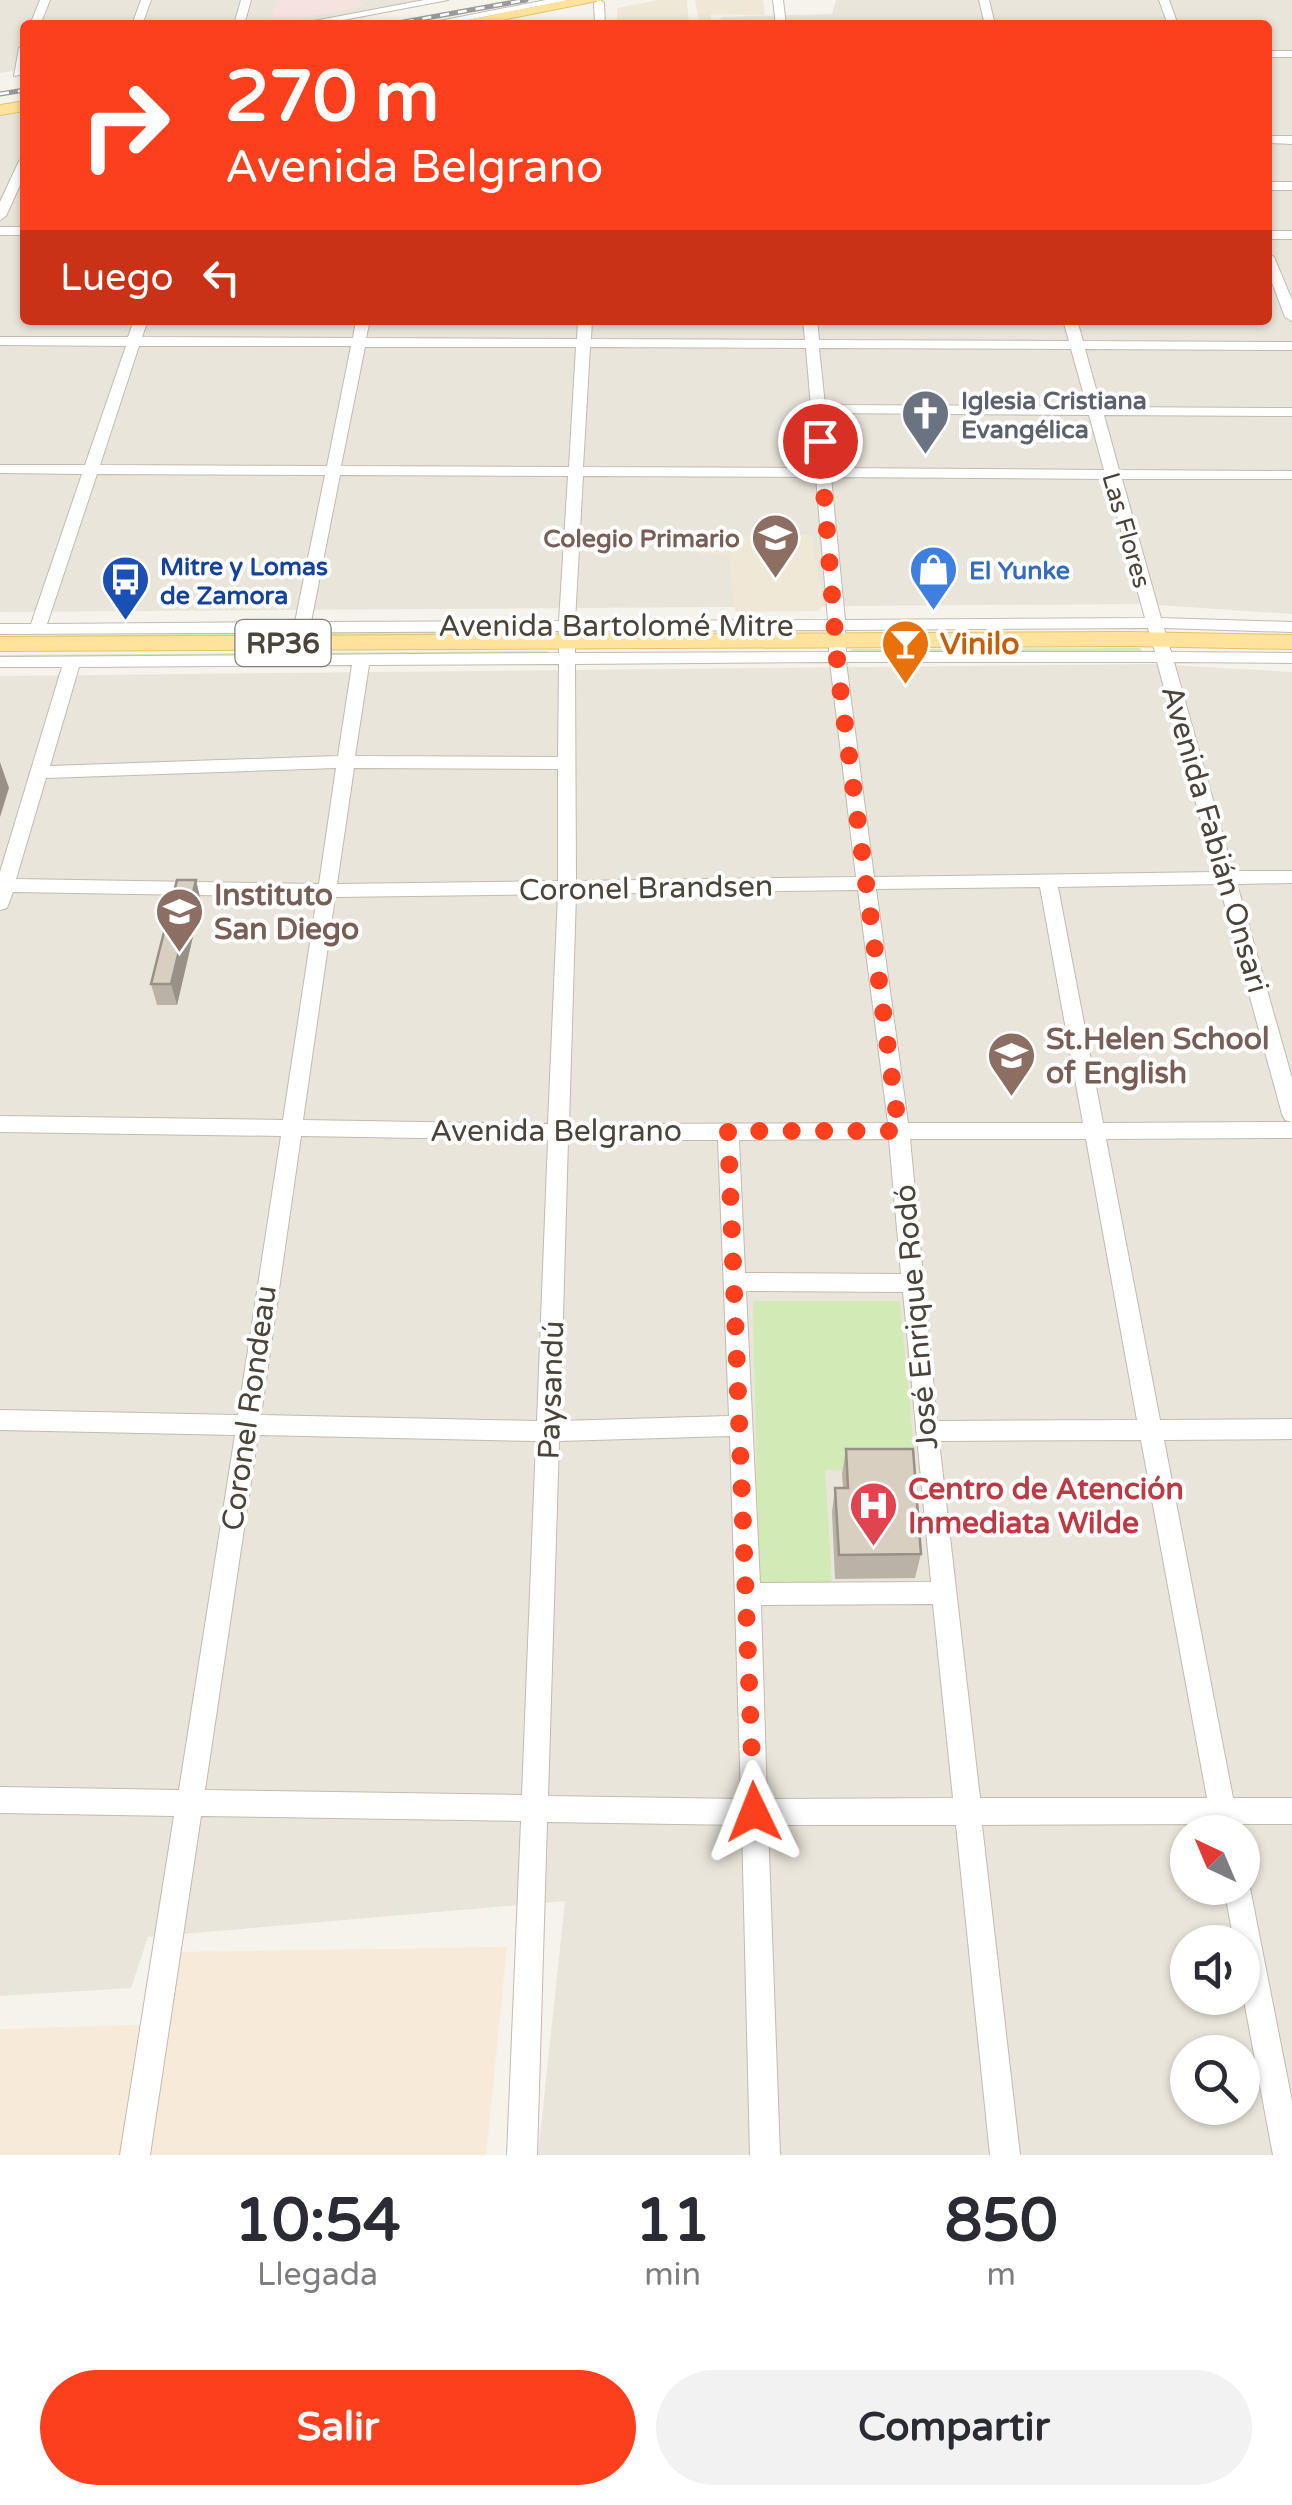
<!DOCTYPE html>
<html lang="es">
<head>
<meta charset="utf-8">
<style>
	body { margin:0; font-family:"Varela Round",sans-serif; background:#f2f2f3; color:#2b2b33; height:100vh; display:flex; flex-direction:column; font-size:38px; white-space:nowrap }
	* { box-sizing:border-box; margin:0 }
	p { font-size:32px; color:#7c7c81 }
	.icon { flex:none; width:55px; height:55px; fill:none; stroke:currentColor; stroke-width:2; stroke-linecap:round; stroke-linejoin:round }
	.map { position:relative; height:2155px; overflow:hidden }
	.details { display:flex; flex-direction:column; background:#fff; flex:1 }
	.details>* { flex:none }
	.guide { position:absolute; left:20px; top:20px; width:1252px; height:305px; border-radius:10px; box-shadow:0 2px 8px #0004; background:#fc3f1d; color:#fff; overflow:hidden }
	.needle { width:65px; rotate:316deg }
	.buttons { position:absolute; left:1170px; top:1815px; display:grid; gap:20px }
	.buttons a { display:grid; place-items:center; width:90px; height:90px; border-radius:50%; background:#fff; box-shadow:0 2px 8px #0004; font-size:50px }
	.pin { position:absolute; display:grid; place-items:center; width:85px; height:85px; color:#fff; margin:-42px; border:5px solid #fff; border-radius:50%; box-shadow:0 2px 10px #0007 }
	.me { position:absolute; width:110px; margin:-55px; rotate:358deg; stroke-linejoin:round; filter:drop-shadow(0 0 8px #0008) }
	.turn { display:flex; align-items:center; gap:35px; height:210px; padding:0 40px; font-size:45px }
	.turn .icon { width:130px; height:130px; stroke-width:2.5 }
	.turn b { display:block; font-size:70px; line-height:85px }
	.then { display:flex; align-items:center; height:95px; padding:0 40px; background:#0003; gap:20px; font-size:38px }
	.eta { display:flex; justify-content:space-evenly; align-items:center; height:170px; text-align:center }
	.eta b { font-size:60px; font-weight:700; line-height:70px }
	.action { display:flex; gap:20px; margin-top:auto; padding:20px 40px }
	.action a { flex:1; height:115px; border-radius:60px; background:#fc3f1d; color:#fff; font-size:40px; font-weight:700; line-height:115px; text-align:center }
	.action a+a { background:#f2f2f3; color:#2b2b33 }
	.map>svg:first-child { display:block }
</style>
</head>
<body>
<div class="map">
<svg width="1292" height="2155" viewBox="0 0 1292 2155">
	<rect width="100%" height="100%" fill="#f6f3ec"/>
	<g fill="#eae5da" fill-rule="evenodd">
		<polygon points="0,0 442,0 293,25 25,25 25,69 0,73"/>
		<polygon points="836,0 1292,0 1292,614 1142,604 0,612 0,116 25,112 25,320 1268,320 1268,25 716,25 722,17 832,14"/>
		<path d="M1150 664 1292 672V2155H538L565 1901 148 1937 131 1988 0 1996V676ZM1188 1832H1242V1888H1188ZM1188 1942H1242V1998H1188ZM1188 2052H1242V2108H1188Z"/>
	</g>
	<polygon fill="#f7ead8" points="507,1947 486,2155 0,2155 0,2029 171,2024 174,1952"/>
	<g fill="#efe8d6">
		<polygon points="659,0 687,0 689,23 617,25 617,8"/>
		<polygon points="695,0 763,0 765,15 711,14 711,23 699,23"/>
		<polygon points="812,535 823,606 818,611 735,612 729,556 701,554 699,537"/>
	</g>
	<polygon fill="#f6e3e0" points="278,0 358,0 364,6 269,25"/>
	<g fill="#d2eab5">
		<polygon points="549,630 550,634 0,639 0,636"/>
		<polygon points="1140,648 1142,651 851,652 851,649"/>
		<polygon points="548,651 547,654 0,659 0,655"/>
		<polygon points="753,1301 900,1301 916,1470 825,1470 832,1584 759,1585"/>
	</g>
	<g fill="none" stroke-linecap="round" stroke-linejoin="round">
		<defs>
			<g id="minor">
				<polygon points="40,0 50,0 40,25 30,25"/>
				<polygon points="141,0 151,0 142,25 132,25"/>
				<polygon points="241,0 251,0 244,25 234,25"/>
				<polygon points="424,0 448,0 317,25 293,25"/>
				<polygon points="546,0 569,0 442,25 419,25"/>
				<polygon points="600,0 604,3 605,25 595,25 594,3"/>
				<polygon points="773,0 783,0 786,25 776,25"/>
				<polygon points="979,0 989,0 995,25 985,25"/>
				<polygon points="1159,0 1169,0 1178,25 1168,25"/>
				<polygon points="25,45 24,74 14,76 19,48"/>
				<rect x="1268" y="51" width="24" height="6"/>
				<polygon points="1268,136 1292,136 1292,144 1268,143"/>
				<polygon points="25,157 25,174 6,216 0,220 0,202 19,161"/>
				<rect x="1268" y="182" width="24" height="8"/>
				<rect x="0" y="227" width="25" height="8"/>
				<rect x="1268" y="231" width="24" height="8"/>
				<polygon points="1268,253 1274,257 1292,300 1292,321 1285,317 1268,272"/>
				<path d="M134 320H148L142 337 353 338 356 320H370L366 338 577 339 578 320H592L591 339 805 340 803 320H817L819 340 1069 341 1063 320H1077L1083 341 1292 342V350L1085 349 1101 407 1292 408V416L1104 415 1119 470 1292 471V479H1122L1161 618 1292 622V632L1164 628 1171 652 1292 653V663L1174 662 1233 871H1292V883L1237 884 1292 1078V1122L1285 1120 1282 1114 1219 884 1058 887 1103 1123 1292 1122V1138L1106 1139 1160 1420 1292 1419V1439L1164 1440 1233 1798H1292V1824H1238L1239 1832H1213L1211 1824 982 1825 1020 2155H990L956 1825H768L780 2155H750L742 1825 547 1822 537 2155H507L521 1821 201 1816 150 2155H120L174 1816 0 1813V1787L179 1790 235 1435 0 1430V1410L238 1415 281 1136 0 1132V1116L283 1120 317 897 13 892 7 908 0 910V872L62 667H0V657L559 653V631L0 634V624H31L82 474 0 473V465H85L126 346 0 345V337H128ZM139 346H351L327 466 100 465ZM365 347H576L569 467 341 466ZM590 347 806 348 816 468 583 467ZM819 348 1071 349 1087 406 825 405ZM825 413 1089 415 1104 470 831 468ZM97 474 325 475 295 622 47 624ZM340 475 568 476 559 621 311 622ZM583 476 816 477 828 620 575 621ZM831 477 1107 479 1145 618 845 620ZM1148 628 1155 652H846L845 630ZM829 630V652L575 653V631ZM830 662 856 877 576 881 575 664ZM846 662H1157L1215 872 874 877ZM559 664 558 757 355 756 369 665ZM352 665 338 756 50 766 79 667ZM336 768 319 884 16 879 46 778ZM354 768 558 769V881L337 884ZM1040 887 1083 1123H908L876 889ZM858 890 888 1123 569 1124 576 894ZM558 894 548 1124 303 1120 335 897ZM301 1136 548 1140 537 1421 261 1415ZM889 1139 901 1274 745 1273 739 1140ZM910 1139H1086L1137 1420 937 1421ZM568 1140H718L729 1416 560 1421ZM746 1291 903 1292 931 1582 760 1583ZM258 1435 536 1441 522 1795 205 1790ZM730 1436 741 1799 548 1796 559 1441ZM1141 1440 1207 1798H980L939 1441ZM933 1604 953 1798 767 1799 761 1605Z"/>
				<polygon points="1242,1877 1250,1888 1292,2101 1292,2155 1273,2155 1242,1990 1242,1942 1234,1942 1224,1888 1242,1888"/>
			</g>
			<g id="major">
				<polygon points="569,0 602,0 477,25 443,25"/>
				<polygon points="25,101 25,111 0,115 0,105"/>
				<polygon points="1130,632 1292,635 1292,649 1130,646 0,651 0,637"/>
			</g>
		</defs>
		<use href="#minor" stroke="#c2bbae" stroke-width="2"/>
		<use href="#major" stroke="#e6c16a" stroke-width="2"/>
		<use href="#minor" fill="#fff" fill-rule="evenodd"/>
		<use href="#major" fill="#ffe39c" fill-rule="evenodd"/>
		<defs>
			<g id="rail">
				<polyline points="387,25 526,0"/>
				<polyline points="0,94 25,90"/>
			</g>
		</defs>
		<use href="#rail" stroke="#9a9a9a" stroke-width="5"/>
		<use href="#rail" stroke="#fff" stroke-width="2.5" stroke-dasharray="9" stroke-linecap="butt"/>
	</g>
	<g fill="#bab2a6">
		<polygon points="196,880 201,902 177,1005 157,1005 151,984"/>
		<polygon points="846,1449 921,1554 915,1578 835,1579 832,1512 835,1488 843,1488 842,1474"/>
	</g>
	<g fill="#979187">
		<polygon points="0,762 9,788 0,817"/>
		<polygon points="196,880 201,902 177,1005 171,984"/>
	</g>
	<g fill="#d8cfc1" stroke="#979187" stroke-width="2.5">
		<polygon points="177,880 196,880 171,984 151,984"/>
		<polygon points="846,1449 913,1449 921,1554 839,1555 835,1488 848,1488"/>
	</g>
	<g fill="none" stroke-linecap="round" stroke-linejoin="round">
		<polyline stroke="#fc3f1d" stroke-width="18" stroke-dasharray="0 32.4" points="754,1812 728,1131 899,1131 838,672 820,441"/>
	</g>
	<defs>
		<symbol id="church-pin" viewBox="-11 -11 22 30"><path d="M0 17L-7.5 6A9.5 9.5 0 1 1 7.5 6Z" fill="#6b7280" stroke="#fff"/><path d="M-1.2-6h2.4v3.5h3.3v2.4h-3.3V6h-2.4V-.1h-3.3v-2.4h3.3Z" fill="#fff"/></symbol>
		<symbol id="school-pin" viewBox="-11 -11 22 30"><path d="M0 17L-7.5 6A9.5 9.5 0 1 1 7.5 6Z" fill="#8d6e63" stroke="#fff"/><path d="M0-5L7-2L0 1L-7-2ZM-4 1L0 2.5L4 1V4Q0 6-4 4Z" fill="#fff"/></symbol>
		<symbol id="shop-pin" viewBox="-11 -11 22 30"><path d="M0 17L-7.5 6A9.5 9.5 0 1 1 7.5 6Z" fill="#3f7fe0" stroke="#fff"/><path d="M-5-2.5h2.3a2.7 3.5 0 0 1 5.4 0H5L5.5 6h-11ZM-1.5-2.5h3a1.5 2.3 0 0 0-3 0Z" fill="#fff"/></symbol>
		<symbol id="bus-pin" viewBox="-11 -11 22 30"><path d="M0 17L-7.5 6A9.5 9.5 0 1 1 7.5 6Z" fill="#1a4fb4" stroke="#fff"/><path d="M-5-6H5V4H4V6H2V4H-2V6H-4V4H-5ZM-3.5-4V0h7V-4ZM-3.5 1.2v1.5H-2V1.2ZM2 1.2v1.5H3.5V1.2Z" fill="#fff"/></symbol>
		<symbol id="bar-pin" viewBox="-11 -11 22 30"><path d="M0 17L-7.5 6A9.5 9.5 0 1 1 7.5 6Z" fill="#e8710a" stroke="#fff"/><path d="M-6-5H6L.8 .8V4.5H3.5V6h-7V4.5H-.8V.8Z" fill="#fff"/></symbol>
		<symbol id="hospital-pin" viewBox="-11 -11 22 30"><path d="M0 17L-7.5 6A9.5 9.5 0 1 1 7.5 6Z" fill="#e0444e" stroke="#fff"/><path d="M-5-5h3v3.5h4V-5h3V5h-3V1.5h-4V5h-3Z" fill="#fff"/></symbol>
	</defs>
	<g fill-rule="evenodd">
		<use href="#church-pin" x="898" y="386" width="55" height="75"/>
		<use href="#school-pin" x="748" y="510" width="55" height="75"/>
		<use href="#shop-pin" x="906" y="542" width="55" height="75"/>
		<use href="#bus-pin" x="98" y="552" width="55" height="75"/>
		<use href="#bar-pin" x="878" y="616" width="55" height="75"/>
		<use href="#school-pin" x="152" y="884" width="55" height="75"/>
		<use href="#school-pin" x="984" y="1028" width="55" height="75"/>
		<use href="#hospital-pin" x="846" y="1478" width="55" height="75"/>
	</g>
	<g text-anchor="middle" stroke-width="8" stroke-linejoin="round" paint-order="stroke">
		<g font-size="25" font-weight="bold" fill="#5b616d" stroke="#fff" text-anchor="start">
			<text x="961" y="409">Iglesia Cristiana<tspan x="961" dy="29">Evangélica</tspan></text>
		</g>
		<g font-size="25" fill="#4b4439" stroke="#fff">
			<text transform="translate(1127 530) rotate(74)" y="9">Las Flores</text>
		</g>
		<g font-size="25" font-weight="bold" fill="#785e54" stroke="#fff" text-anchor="end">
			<text x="740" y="547">Colegio Primario</text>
		</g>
		<g font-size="25" font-weight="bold" fill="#164399" stroke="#fff" text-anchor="start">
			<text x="160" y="575">Mitre y Lomas<tspan x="160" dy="29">de Zamora</tspan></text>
		</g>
		<g font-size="25" font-weight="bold" fill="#366cbe" stroke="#fff" text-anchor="start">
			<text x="969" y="579">El Yunke</text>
		</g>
		<rect fill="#fff" stroke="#817c74" stroke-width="2.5" x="235.5" y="620" width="95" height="46" rx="8"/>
		<g font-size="28" font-weight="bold" fill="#4b4439">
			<text x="283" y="653">RP36</text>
		</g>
		<g font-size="30" fill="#4b4439" stroke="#fff">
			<text x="616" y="636">Avenida Bartolomé Mitre</text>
			<text transform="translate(1215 839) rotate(74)" y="10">Avenida Fabián Onsari</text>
			<text transform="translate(646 888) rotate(-1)" y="10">Coronel Brandsen</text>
			<text x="556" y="1141">Avenida Belgrano</text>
			<text transform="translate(916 1317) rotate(-95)" y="10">José Enrique Rodó</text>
			<text transform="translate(551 1390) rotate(-88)" y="10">Paysandú</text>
			<text transform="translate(249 1408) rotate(-82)" y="10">Coronel Rondeau</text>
		</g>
		<g font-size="30" font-weight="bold" fill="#c56008" stroke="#fff" text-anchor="start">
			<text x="940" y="654">Vinilo</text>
		</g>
		<g font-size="30" font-weight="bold" fill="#785e54" stroke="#fff" text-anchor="start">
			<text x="214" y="905">Instituto<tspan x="214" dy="34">San Diego</tspan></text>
			<text x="1046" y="1049">St.Helen School<tspan x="1046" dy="34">of English</tspan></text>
		</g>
		<g font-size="30" font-weight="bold" fill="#be3a42" stroke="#fff" text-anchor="start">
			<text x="908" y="1499">Centro de Atención<tspan x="908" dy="34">Inmediata Wilde</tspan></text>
		</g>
	</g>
</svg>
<div class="buttons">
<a><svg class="needle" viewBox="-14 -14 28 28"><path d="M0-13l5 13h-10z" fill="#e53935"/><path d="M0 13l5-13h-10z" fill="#7c7c81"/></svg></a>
<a><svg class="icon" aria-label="sound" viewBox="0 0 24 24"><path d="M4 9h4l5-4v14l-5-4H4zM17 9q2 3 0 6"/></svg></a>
<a><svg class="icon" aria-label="search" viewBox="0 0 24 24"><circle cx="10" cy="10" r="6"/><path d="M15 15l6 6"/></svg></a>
</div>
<div class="pin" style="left:820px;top:441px;background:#d93025"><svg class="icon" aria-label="arrive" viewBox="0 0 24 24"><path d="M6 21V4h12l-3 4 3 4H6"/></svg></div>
<svg class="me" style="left:754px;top:1812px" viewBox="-20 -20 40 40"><path d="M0-17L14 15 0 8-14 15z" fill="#fc3f1d" stroke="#fff" stroke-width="4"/></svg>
<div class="guide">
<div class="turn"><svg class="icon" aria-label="right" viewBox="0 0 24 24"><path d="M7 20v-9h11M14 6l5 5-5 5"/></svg><div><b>270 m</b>Avenida Belgrano</div></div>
<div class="then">Luego<svg class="icon" aria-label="left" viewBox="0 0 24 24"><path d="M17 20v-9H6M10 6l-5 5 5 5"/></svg></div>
</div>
</div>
<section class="details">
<div class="eta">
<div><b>10:54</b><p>Llegada</p></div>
<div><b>11</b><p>min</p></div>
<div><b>850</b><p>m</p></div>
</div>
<div class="action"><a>Salir</a><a>Compartir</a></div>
</section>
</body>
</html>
